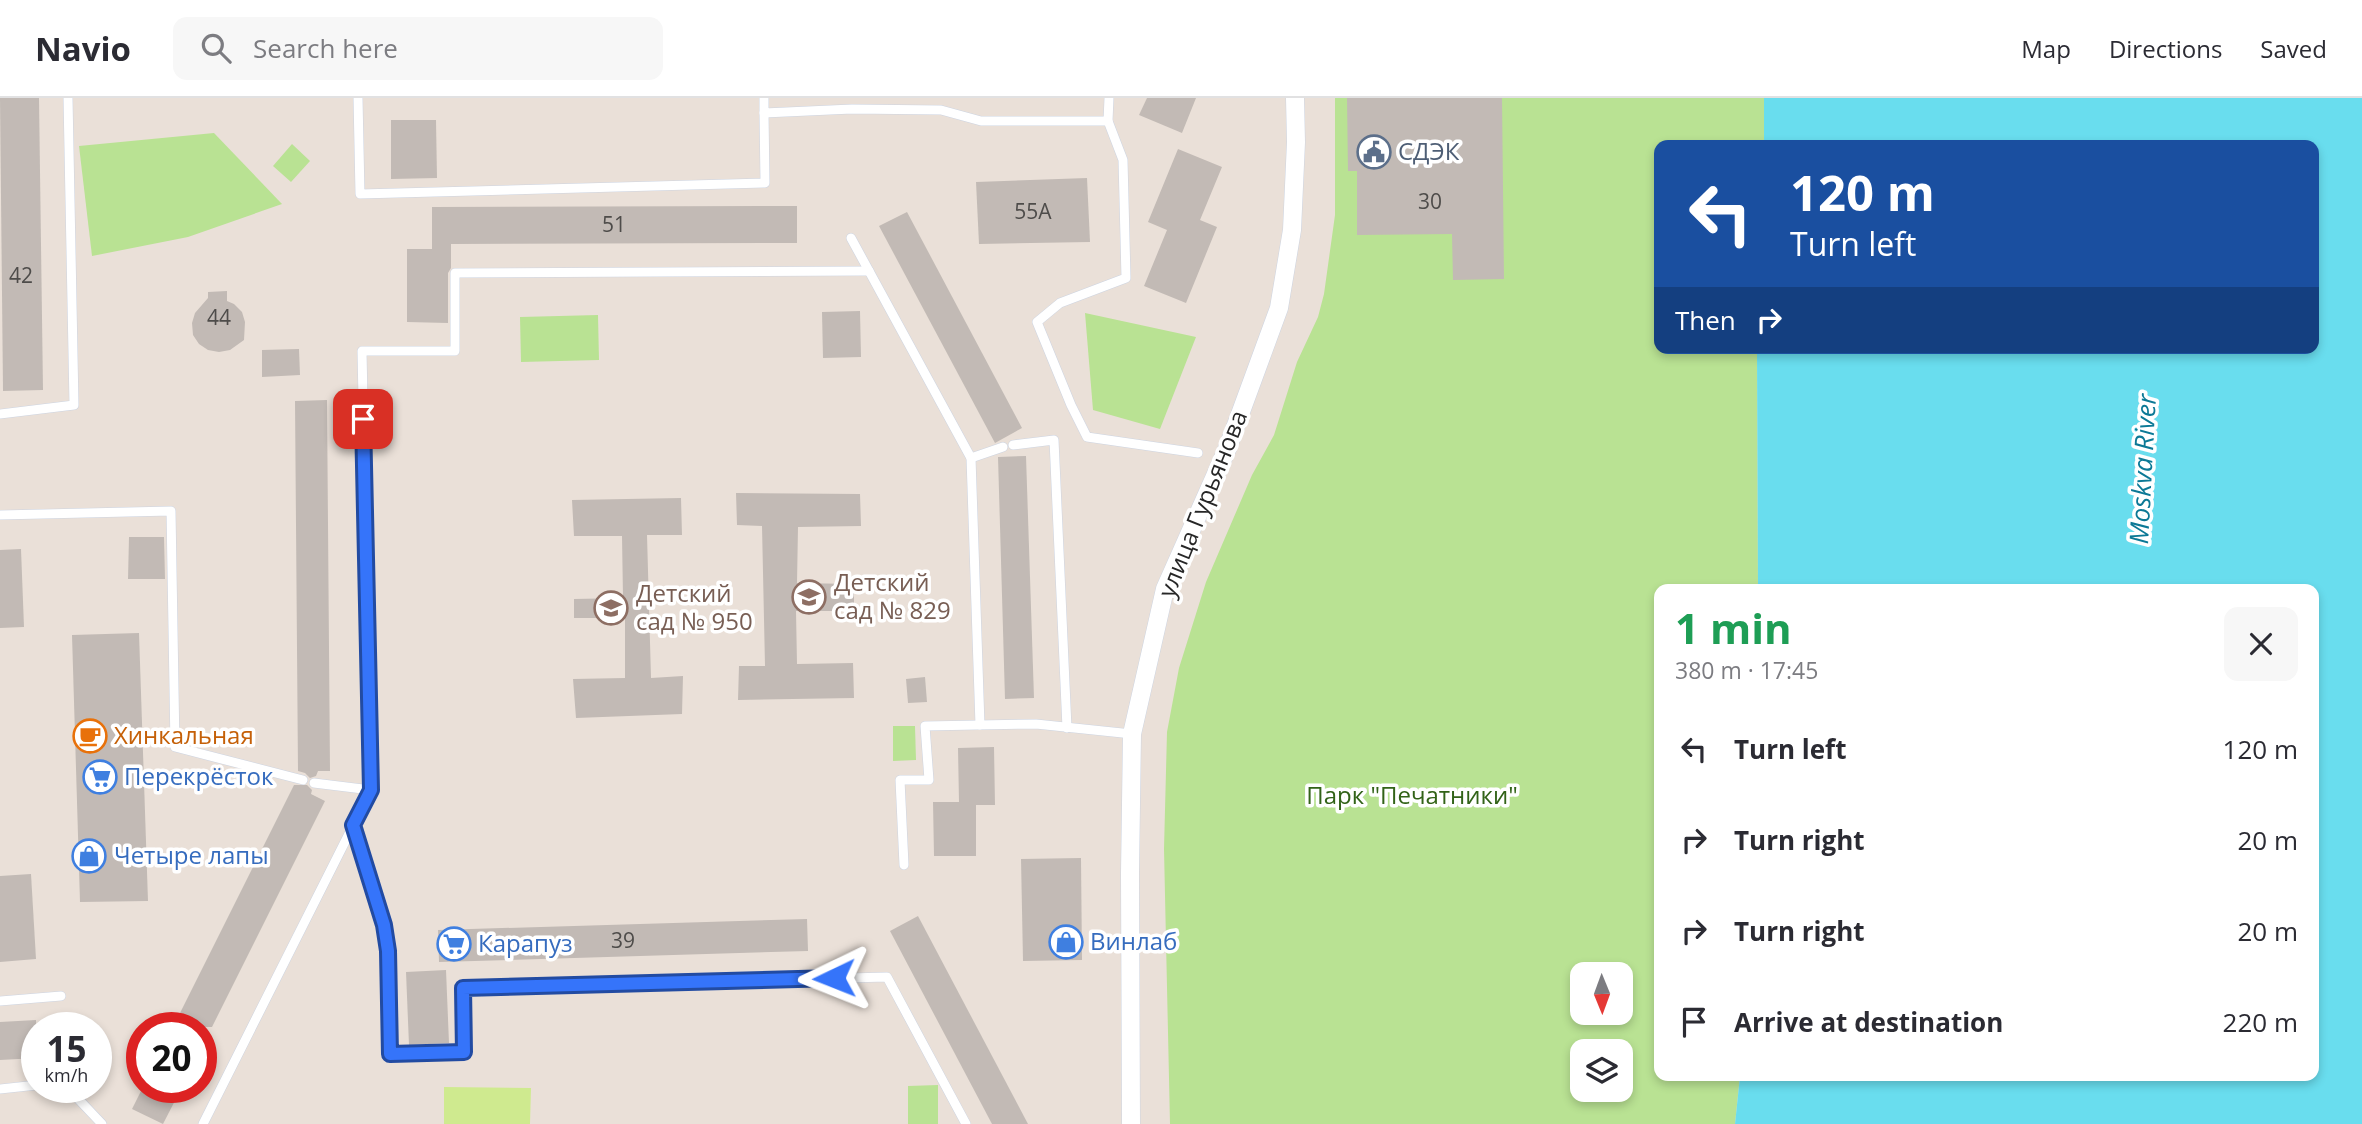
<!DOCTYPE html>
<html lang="en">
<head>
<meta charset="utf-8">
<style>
	body { margin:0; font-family:"Open Sans",sans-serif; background:#f7f7f7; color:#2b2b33; height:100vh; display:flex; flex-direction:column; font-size:26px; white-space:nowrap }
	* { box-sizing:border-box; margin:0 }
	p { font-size:23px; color:#7c7c81 }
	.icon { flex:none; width:38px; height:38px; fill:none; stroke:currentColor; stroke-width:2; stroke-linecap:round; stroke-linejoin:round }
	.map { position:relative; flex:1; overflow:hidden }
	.drawer { position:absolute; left:1654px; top:486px; width:665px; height:497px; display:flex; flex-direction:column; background:#fff; border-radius:14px; box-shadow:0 4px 10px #0003 }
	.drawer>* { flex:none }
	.top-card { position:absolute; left:1654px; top:42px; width:665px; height:214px; border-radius:14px; box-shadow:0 4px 10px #0003; background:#1a4fa0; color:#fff; overflow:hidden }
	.needle { width:46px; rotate:179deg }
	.buttons { position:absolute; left:1570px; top:864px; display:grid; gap:14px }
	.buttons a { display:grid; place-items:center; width:63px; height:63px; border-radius:14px; background:#fff; box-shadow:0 4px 10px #0003; font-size:35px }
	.speed { position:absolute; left:21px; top:914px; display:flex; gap:14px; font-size:35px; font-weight:700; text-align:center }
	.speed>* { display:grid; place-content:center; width:91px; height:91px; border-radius:50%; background:#fff; box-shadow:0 4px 10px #0003; line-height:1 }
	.speed small { font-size:18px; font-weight:400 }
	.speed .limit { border:10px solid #d22; background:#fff; color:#111 }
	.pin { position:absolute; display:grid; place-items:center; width:60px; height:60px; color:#fff; margin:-30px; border-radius:14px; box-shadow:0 4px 10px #0006 }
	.me { position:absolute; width:77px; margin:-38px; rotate:268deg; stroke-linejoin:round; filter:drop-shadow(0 0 5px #0008) }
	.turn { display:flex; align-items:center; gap:24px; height:147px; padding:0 21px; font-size:32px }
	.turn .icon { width:91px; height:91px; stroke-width:2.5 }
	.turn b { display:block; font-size:49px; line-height:60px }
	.then { display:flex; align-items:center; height:66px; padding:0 21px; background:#0003; gap:14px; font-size:26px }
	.round { display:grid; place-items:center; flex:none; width:74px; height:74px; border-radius:14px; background:#f7f7f7 }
	.headline { display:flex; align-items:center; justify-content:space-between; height:119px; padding:0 21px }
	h1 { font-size:42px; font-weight:700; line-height:52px; color:#1e9e55 }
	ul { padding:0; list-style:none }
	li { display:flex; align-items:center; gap:21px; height:91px; padding:0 21px }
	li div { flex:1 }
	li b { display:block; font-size:26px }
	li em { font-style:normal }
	header { display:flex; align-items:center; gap:42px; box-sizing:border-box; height:98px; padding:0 35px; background:#fff; border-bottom:2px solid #e1e1e2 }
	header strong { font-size:33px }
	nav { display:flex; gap:38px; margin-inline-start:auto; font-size:24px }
	.search { width:490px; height:63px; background:#f7f7f7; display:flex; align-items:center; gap:18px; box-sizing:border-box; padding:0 24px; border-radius:14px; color:#7c7c81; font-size:26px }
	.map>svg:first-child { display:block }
</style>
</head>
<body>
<header>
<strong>Navio</strong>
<div class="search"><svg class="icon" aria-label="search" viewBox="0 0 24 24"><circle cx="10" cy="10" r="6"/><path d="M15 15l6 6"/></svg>Search here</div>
<nav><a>Map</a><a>Directions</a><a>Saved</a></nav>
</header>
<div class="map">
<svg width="2362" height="1026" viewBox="0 0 2362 1026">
	<rect width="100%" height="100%" fill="#eae0d8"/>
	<g fill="#b9e293" fill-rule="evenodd">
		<path d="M1335 0H1764V47H1659V250H1757L1758 492H1659V978H1740L1735 1026H1170L1164 751 1167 634 1179 570 1206 484 1252 377 1274 337 1297 264 1318 219 1324 196 1335 117ZM1582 877H1620V915H1582ZM1582 954H1620V992H1582Z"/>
		<polygon points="214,35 282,106 188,139 92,158 79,48"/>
		<polygon points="292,46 310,63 291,84 273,68"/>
		<polygon points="1085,215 1196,239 1160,331 1093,312"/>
		<polygon points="598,217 599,262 521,264 520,219"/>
		<polygon points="893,628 915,628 916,662 893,663"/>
		<polygon points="938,987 938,1026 908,1026 908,988"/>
	</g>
	<polygon fill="#cfea8f" points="444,989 531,990 530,1026 444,1026"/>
	<polygon fill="#69ddee" points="1764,0 2362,0 2362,1026 1735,1026 1740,978 2314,978 2314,492 1758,492 1757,256 1757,250 2314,250 2314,47 1764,47"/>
	<g fill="#c2bab5">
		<polygon points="0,0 39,0 43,292 3,293"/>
		<polygon points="1147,0 1196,0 1182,35 1139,17"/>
		<polygon points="1347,0 1502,0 1504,181 1453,182 1452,136 1357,137 1357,73 1348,73"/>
		<polygon points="391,22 436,22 437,80 391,81"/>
		<polygon points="1178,51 1222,69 1200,122 1217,129 1186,205 1144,188 1167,132 1148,124"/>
		<polygon points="1087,80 1090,144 979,146 976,84"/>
		<polygon points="797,108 797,145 451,146 451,170 448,175 448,225 407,224 407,151 432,151 432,109"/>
		<polygon points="907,114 1022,330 995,345 879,128"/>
		<polygon points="227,193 227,203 234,206 242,214 245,224 244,242 230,252 219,254 208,252 199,246 193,237 192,225 195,215 208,200 208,194"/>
		<polygon points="860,213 861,259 823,260 822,214"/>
		<polygon points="299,251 300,277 262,279 262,252"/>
		<polygon points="327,302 330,673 318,673 316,678 310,680 305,675 298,673 295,303"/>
		<polygon points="1026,358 1034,600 1005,601 998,359"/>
		<polygon points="736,395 860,396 861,428 798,429 797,485 854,486 854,513 796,513 797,566 853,565 854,600 738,602 739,568 765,568 762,428 737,427"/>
		<polygon points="681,400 682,437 647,437 651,580 683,578 682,616 576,620 573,581 625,580 625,520 574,520 574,501 623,500 622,438 574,438 572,402"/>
		<polygon points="129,439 164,439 165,481 128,481"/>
		<polygon points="21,451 24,529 0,530 0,452"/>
		<polygon points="139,535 148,803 80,804 72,537"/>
		<polygon points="925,579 927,604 908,605 906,581"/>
		<polygon points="994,649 995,707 976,707 976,758 934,758 933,704 959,704 958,650"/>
		<polygon points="294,687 307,687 312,692 311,696 325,703 212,929 173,929"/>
		<polygon points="1081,760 1082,862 1023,863 1021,761"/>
		<polygon points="31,776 36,861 0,864 0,778"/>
		<polygon points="918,818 1028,1026 992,1026 890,833"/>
		<polygon points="807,821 808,853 439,864 438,832"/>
		<polygon points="446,872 449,945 409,947 406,874"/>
		<polygon points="36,922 37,960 0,962 0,924"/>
		<polygon points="143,989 182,989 163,1026 132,1011"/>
	</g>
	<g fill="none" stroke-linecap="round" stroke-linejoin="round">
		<defs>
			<g id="lane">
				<polyline points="358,0 360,96 765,85 764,15"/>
				<polyline points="764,0 764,15 852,11 941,12 981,23 1108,23 1109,0"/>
				<polyline points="1108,23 1123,62 1126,180 1060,205 1037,224 1071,307 1087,339 1198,355"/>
				<polyline points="851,140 971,360 980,627"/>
				<polyline points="0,316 74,307 68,0"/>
				<polyline points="1013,347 1054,342 1067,630"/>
				<polyline points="971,360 1003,349"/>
				<polyline points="0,417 171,413 175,649 303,682"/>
				<polyline points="314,685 371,692"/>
				<polyline points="353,727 384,827 388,854 390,956 464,954 463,890 887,879 966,1026"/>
				<polyline points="904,767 900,682 929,682 925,628 1036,626 1132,636"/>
				<polyline points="0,903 61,898"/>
				<polyline points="67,989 102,1026"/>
				<polyline points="0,991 37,987"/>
				<polyline points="203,1026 371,692 362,253 455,253 455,175 869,173"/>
			</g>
			<polyline id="street" points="1131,1026 1130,776 1132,636 1165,491 1228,349 1279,210 1292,132 1296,44 1295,0"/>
		</defs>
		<use href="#lane" stroke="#cdd4e1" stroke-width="10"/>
		<use href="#street" stroke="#cdd4e1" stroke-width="19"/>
		<use href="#lane" stroke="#fff" stroke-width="9"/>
		<use href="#street" stroke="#fff" stroke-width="18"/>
	</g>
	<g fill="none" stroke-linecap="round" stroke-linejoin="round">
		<defs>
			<polyline id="route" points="363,321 371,692 353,727 384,827 388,853 390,956 464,954 463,890 834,880"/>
		</defs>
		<use href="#route" stroke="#224ba2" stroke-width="18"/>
		<use href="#route" stroke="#3574fa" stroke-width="12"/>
	</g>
	<defs>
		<symbol id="civic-ring" viewBox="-11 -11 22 22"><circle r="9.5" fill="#fff" stroke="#5c6f8a" stroke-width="1.5"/><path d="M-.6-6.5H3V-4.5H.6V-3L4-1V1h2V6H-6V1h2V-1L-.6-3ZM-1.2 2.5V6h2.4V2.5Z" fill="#5c6f8a"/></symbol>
		<symbol id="school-ring" viewBox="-11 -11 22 22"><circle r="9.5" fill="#fff" stroke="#8d6e63" stroke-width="1.5"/><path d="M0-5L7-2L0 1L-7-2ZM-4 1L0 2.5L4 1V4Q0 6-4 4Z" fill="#8d6e63"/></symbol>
		<symbol id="cafe-ring" viewBox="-11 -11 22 22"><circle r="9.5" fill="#fff" stroke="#e8710a" stroke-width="1.5"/><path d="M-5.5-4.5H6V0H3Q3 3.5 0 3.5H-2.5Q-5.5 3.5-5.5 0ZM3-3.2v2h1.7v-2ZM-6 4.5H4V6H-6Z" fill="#e8710a"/></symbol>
		<symbol id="supermarket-ring" viewBox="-11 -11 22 22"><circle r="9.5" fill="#fff" stroke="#3f7fe0" stroke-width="1.5"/><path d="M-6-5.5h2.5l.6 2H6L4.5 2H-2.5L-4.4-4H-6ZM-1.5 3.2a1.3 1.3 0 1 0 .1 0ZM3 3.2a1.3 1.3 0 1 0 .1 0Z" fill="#3f7fe0"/></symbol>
		<symbol id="shop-ring" viewBox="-11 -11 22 22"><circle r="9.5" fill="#fff" stroke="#3f7fe0" stroke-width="1.5"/><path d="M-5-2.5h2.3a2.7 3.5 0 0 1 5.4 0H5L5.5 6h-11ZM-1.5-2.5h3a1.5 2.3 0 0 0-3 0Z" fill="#3f7fe0"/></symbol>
	</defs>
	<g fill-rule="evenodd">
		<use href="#civic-ring" x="1355" y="35" width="38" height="38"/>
		<use href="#school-ring" x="790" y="480" width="38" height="38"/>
		<use href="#school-ring" x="592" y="491" width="38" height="38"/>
		<use href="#cafe-ring" x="71" y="619" width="38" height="38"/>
		<use href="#supermarket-ring" x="81" y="660" width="38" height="38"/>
		<use href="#shop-ring" x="70" y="739" width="38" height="38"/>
		<use href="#shop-ring" x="1047" y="825" width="38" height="38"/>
		<use href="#supermarket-ring" x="435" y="827" width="38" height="38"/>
	</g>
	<g text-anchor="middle" stroke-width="7" stroke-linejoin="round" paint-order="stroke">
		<g font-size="21" fill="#4e4c4a">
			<text x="1430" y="111">30</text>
			<text x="1033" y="121">55А</text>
			<text x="614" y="134">51</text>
			<text x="21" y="185">42</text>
			<text x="219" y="227">44</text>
			<text x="623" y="850">39</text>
		</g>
		<g font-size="24" fill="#4e5e75" stroke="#fff" text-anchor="start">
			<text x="1398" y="62">СДЭК</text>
		</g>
		<g font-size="24" fill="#272727" stroke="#fff">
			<text transform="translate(1203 406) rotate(-68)" y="8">улица Гурьянова</text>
		</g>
		<g font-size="24" fill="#785e54" stroke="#fff" text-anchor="start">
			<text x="834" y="493">Детский<tspan x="834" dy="28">сад № 829</tspan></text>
			<text x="636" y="504">Детский<tspan x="636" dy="28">сад № 950</tspan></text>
		</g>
		<g font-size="24" fill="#c56008" stroke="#fff" text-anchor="start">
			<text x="114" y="646">Хинкальная</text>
		</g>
		<g font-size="24" fill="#366cbe" stroke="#fff" text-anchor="start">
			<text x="124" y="687">Перекрёсток</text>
			<text x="114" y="766">Четыре лапы</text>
			<text x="1090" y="852">Винлаб</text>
			<text x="478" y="854">Карапуз</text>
		</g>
		<g font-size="24" fill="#326318" stroke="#fff">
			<text x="1412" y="706">Парк "Печатники"</text>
		</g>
		<g font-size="26" font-style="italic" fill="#0c7996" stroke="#fff">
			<text transform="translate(2143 371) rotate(-87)" y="9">Moskva River</text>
		</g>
	</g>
</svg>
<div class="buttons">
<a><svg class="needle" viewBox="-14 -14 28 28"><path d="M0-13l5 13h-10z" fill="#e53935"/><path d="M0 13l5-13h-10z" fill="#7c7c81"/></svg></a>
<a><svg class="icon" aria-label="layers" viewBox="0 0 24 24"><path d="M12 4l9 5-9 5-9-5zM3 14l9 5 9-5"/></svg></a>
</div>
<div class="speed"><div>15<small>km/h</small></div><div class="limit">20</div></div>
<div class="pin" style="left:363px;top:321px;background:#d93025"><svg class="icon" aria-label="arrive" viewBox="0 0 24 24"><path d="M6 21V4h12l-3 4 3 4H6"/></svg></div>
<svg class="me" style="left:834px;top:880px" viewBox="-20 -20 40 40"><path d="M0-17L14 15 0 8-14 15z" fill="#3574fa" stroke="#fff" stroke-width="4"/></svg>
<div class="top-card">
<div class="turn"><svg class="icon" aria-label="left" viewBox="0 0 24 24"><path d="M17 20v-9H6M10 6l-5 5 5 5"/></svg><div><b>120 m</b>Turn left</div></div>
<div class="then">Then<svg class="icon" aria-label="right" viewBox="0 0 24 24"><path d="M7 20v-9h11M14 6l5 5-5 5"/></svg></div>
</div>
<section class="drawer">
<div class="headline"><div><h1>1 min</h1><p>380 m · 17:45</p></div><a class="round"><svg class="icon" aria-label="close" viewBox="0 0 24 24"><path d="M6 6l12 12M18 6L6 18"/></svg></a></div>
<ul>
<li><svg class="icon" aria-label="left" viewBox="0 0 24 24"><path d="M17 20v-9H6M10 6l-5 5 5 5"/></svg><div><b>Turn left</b></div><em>120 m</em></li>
<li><svg class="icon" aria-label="right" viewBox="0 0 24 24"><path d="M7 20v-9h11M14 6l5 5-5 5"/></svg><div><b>Turn right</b></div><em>20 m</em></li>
<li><svg class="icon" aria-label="right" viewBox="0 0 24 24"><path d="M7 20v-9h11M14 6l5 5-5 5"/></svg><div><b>Turn right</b></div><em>20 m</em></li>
<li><svg class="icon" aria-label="arrive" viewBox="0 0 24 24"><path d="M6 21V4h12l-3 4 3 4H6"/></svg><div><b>Arrive at destination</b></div><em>220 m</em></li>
</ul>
</section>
</div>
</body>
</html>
